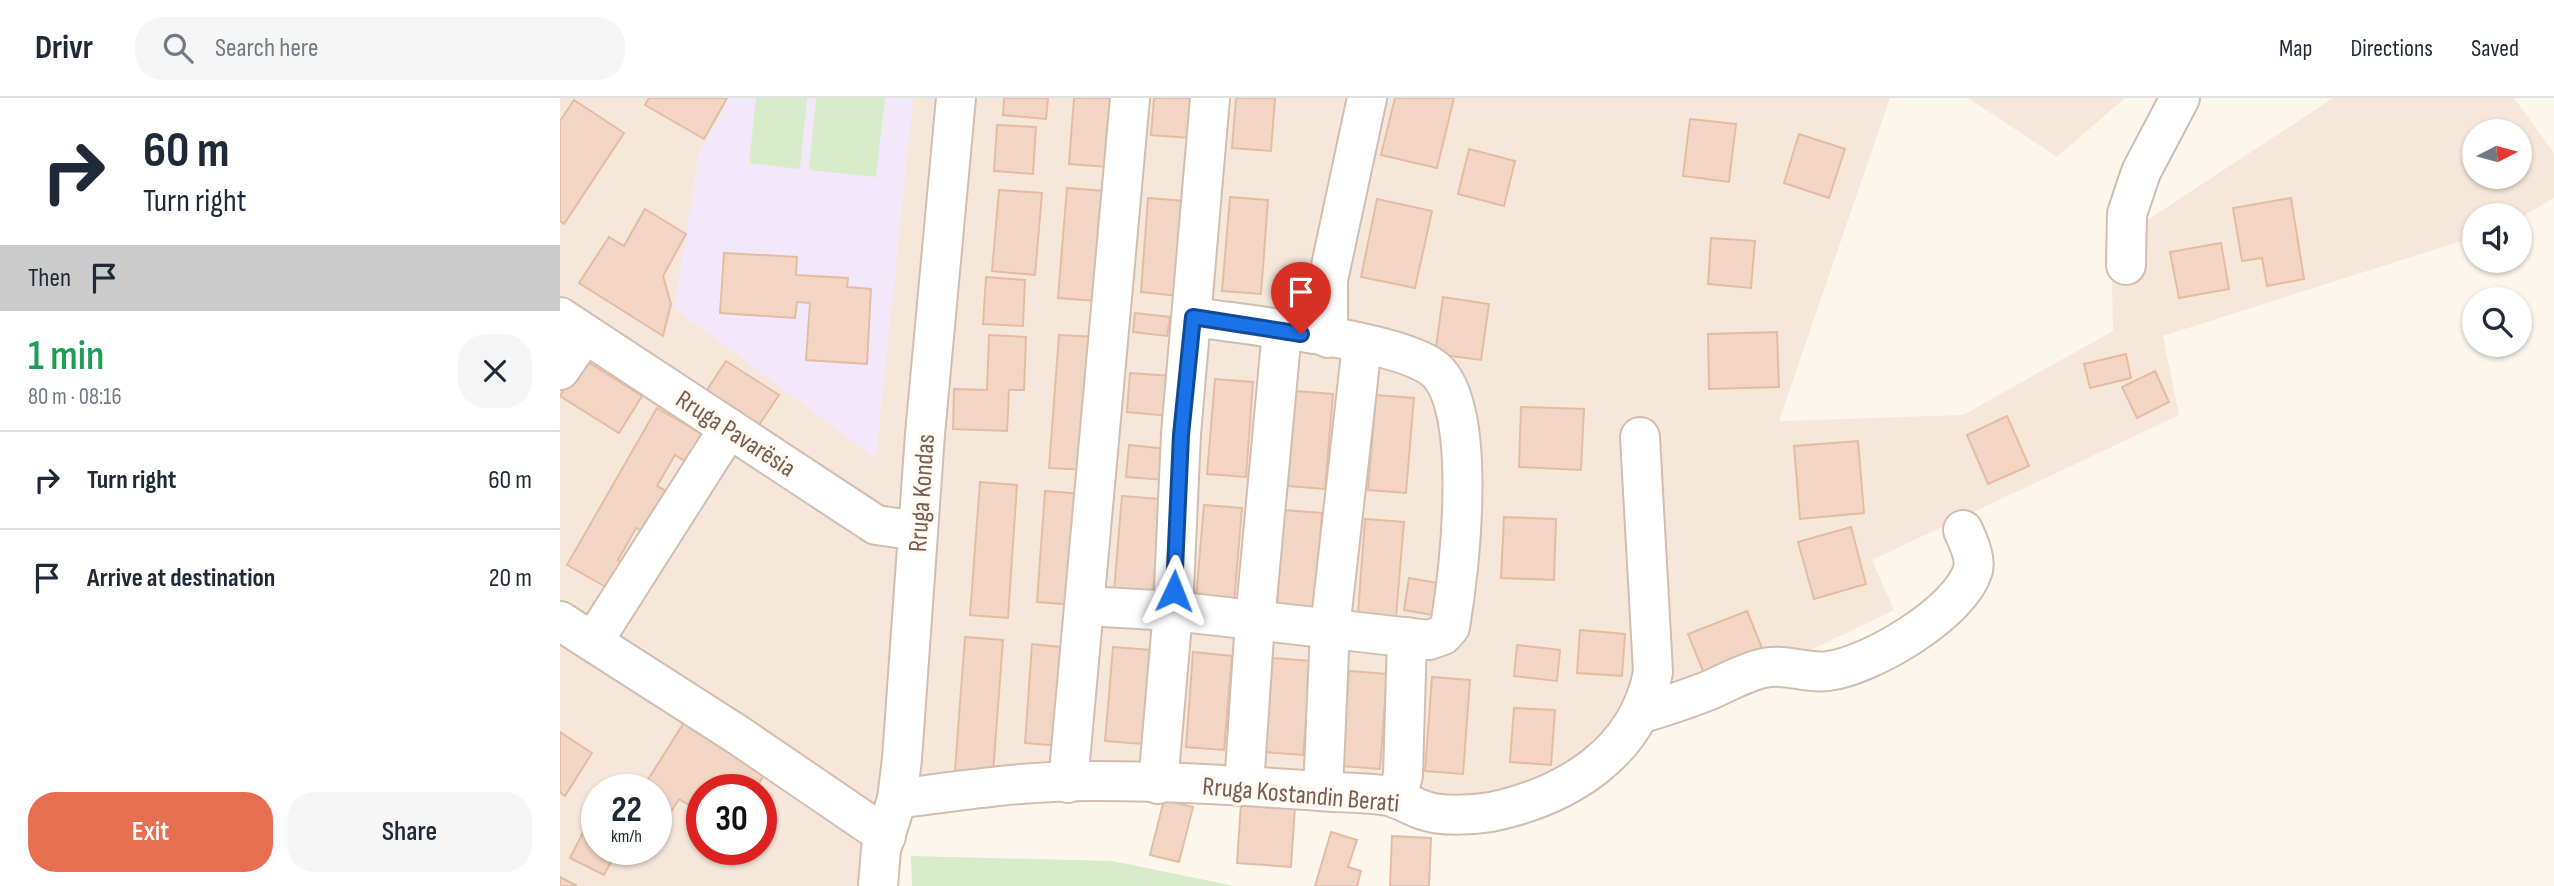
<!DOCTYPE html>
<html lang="en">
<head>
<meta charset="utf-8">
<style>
	body { margin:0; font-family:"Sofia Sans Condensed",sans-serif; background:#f6f6f7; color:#1f2937; height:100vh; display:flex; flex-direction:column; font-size:26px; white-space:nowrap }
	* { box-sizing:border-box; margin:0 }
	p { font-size:23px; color:#747a83 }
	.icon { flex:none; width:38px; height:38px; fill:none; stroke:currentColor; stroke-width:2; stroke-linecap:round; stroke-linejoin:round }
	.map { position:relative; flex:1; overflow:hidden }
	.side { display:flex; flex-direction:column; background:#fff; width:560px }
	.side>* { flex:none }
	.guide { background:#fff; color:#1f2937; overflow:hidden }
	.needle { width:46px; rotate:84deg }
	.buttons { position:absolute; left:1902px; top:21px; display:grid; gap:14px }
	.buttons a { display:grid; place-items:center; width:70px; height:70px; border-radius:50%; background:#fff; box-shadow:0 2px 5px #0004; font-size:35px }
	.speed { position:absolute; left:21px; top:676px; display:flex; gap:14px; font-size:35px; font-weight:700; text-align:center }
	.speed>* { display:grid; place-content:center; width:91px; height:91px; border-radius:50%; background:#fff; box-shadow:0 2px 5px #0004; line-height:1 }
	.speed small { font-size:18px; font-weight:400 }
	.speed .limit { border:10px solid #d22; background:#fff; color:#111 }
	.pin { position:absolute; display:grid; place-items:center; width:60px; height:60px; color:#fff; margin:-72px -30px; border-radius:50% 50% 50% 0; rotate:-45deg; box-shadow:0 0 7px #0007 }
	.pin .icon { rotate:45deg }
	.me { position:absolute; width:77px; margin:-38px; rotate:2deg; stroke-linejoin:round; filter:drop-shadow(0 0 5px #0008) }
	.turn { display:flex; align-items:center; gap:24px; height:147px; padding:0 28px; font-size:32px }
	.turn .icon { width:91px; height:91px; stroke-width:2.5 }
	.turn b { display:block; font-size:49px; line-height:60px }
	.then { display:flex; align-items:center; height:66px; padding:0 28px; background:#0003; gap:14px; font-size:26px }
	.round { display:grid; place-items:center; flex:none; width:74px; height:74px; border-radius:28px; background:#f6f6f7 }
	.summary { display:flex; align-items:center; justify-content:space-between; height:119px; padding:0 28px }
	h1 { font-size:42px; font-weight:600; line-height:52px; color:#1e9e55 }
	.action { display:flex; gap:14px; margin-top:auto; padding:14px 28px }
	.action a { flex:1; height:80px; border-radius:28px; background:#e76f51; color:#fff; font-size:28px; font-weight:600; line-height:80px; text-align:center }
	.action a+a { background:#f6f6f7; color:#1f2937 }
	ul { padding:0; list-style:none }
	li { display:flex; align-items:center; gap:21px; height:98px; padding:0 28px; border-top:2px solid #e0e1e3 }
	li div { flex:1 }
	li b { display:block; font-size:26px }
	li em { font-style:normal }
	header { display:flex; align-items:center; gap:42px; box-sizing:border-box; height:98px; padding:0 35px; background:#fff; border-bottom:2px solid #e0e1e3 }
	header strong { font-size:33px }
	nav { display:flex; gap:38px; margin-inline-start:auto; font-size:24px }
	.search { width:490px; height:63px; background:#f6f6f7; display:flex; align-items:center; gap:18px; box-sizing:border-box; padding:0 24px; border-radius:28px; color:#747a83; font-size:26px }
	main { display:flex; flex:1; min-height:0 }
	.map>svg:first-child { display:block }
</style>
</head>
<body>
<header>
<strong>Drivr</strong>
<div class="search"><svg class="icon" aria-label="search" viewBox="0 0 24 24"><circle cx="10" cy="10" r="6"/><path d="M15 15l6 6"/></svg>Search here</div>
<nav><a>Map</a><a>Directions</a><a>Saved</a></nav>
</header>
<main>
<section class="side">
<div class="guide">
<div class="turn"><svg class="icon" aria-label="right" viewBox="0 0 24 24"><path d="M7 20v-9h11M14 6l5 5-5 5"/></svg><div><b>60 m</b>Turn right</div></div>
<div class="then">Then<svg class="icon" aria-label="arrive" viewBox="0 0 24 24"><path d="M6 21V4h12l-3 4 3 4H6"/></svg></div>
</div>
<div class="summary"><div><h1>1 min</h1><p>80 m · 08:16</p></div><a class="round"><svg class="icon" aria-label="close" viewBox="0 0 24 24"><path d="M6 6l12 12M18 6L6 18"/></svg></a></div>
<ul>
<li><svg class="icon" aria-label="right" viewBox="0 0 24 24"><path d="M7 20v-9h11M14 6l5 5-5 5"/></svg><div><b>Turn right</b></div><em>60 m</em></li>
<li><svg class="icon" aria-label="arrive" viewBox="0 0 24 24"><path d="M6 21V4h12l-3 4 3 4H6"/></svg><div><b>Arrive at destination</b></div><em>20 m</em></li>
</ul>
<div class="action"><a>Exit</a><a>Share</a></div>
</section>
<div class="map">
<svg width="1994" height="788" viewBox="0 0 1994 788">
	<rect width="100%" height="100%" fill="#fdf6ec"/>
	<g fill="#f5e8da" fill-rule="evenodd">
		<path d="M0 0H1330L1219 323 1403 317 1553 233 1551 146 1773 0H1954L1994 55V100L1960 120 1914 117V139L1603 238 1619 317 1312 462 1334 512 943 701 323 698 308 788H0ZM1914 33H1960V79H1914ZM37 691H96V751H37ZM142 691H201V751H142Z"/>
		<polygon points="1408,0 1565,0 1497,59"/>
	</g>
	<polygon fill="#f3e8fa" points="170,0 353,0 316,361 114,210 139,55"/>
	<g fill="#d8ecc9">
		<polygon points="196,0 247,0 240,71 189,65"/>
		<polygon points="256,0 325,0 316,79 249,72"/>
		<polygon points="351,758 553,763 674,788 352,788"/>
	</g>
	<g fill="#f3d5c3" stroke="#e6bba3" stroke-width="2">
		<polygon points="89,0 167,0 144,41 85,7"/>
		<polygon points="444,0 488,0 486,21 443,17"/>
		<polygon points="514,0 553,0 548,69 509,66"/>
		<polygon points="594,0 633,0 629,40 591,37"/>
		<polygon points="676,0 715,0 711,53 672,50"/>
		<polygon points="835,0 894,0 877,70 821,57"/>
		<polygon points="14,2 64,35 4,126 0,123 0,23"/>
		<polygon points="1130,21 1176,26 1169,84 1123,78"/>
		<polygon points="437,27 476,29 473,76 434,73"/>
		<polygon points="1239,36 1285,51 1269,100 1224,85"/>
		<polygon points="909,51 955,63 944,108 898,96"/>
		<polygon points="507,90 545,93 536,203 498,200"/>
		<polygon points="439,92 482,95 475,177 432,173"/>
		<polygon points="670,99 708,102 701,196 662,193"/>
		<polygon points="588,100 626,103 619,198 581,194"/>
		<polygon points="1731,100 1744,181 1707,188 1702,160 1682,163 1673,110"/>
		<polygon points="817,101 872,113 855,190 801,179"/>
		<polygon points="85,111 126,136 103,178 111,206 103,238 19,185 49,139 64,148"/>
		<polygon points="1151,140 1195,143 1191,190 1148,186"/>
		<polygon points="1661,145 1669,191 1619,200 1610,154"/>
		<polygon points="164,155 237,159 236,177 288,180 287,189 311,191 307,266 246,262 250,205 237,204 235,220 160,215"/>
		<polygon points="426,179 465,182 463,228 423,226"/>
		<polygon points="883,199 929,206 921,262 875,256"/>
		<polygon points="575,215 610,219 607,238 573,234"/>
		<polygon points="1217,234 1219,289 1149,291 1148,236"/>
		<polygon points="429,237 466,239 464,292 449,292 447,333 393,331 394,291 427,292"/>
		<polygon points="499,237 536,239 527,372 489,370"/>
		<polygon points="1566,256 1571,280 1530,290 1524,266"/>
		<polygon points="23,261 82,298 59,335 0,298"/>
		<polygon points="166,263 219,297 197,330 145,295"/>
		<polygon points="1595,273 1609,304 1577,320 1562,289"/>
		<polygon points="570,275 612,278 609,318 567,314"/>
		<polygon points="655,281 693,284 686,379 647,376"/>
		<polygon points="735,293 773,296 765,391 728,388"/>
		<polygon points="816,297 854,300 846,395 808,392"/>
		<polygon points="961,309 1024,311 1021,372 959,369"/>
		<polygon points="97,310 142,336 126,364 115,357 97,388 108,394 85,435 76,430 58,462 66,466 51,492 7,467"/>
		<polygon points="1447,318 1469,368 1428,386 1407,337"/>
		<polygon points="1298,343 1304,415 1240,421 1234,348"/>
		<polygon points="569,347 608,351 606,382 566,379"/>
		<polygon points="420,384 457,387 448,520 410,517"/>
		<polygon points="485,393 523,396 515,507 477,504"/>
		<polygon points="562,398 600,401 593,496 554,493"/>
		<polygon points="644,407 682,410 674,504 636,501"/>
		<polygon points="724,412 762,415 755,510 717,507"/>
		<polygon points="944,419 996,421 994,482 941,480"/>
		<polygon points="805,421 844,424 836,519 798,516"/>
		<polygon points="1291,429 1306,486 1254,501 1238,444"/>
		<polygon points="849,480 883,486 878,518 844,512"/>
		<polygon points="1187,513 1204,555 1145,578 1128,536"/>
		<polygon points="1020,532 1065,536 1062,578 1017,575"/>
		<polygon points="405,539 443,542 433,675 395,672"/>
		<polygon points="472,546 510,550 503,648 465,645"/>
		<polygon points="957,547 1000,552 997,583 954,578"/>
		<polygon points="553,549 591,552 583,646 545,643"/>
		<polygon points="633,554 672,558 664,652 626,649"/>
		<polygon points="713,560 751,563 743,657 705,654"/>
		<polygon points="789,573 827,576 820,671 782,668"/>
		<polygon points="872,579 910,582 903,676 865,673"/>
		<polygon points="954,610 995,612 991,667 950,664"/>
		<polygon points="125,623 206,674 195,691 142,691 142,715 119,701 111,714 96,705 96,691 82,691"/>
		<polygon points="0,634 32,655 5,698 0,694"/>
		<polygon points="604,702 633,709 619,764 590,757"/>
		<polygon points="681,705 735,709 731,769 677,765"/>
		<polygon points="37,707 37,751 58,751 44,777 10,760"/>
		<polygon points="771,734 797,742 788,769 801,773 797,788 755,788"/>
		<polygon points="832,738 871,740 869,788 830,788"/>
		<polygon points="0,779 17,788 0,788"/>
	</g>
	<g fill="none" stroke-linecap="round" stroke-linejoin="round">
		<defs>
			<g id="minor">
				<polyline points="1566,167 1567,116 1581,74 1620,0"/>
				<polyline points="0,219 316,427 358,433"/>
				<polyline points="768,240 768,182 807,0"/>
				<polyline points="0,272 25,236"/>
				<path d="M526 508 613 513 869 542 883 537 890 529C899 475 920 305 873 270 834 241 686 227 633 219"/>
				<polyline points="0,523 178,637 326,738"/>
				<polyline points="33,544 169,330"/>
				<path d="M1079 616C1103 609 1127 601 1150 592 1168 584 1185 574 1204 570 1225 565 1246 576 1268 573 1310 568 1400 515 1413 472 1416 459 1408 443 1403 432"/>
				<polyline points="508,685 570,0"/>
				<polyline points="598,686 613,513 621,336 650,0"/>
				<polyline points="684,688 695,523 722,233"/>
				<polyline points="763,693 770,531 802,247"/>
				<path d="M337 701C403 692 471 682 538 683 612 683 686 688 760 693 782 695 807 694 829 698 841 701 851 708 863 712 880 719 913 717 931 714 1007 698 1078 655 1093 574L1080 339"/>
				<polyline points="837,701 843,677 847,539"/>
				<polyline points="318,788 321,751 337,701 342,661 365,336 396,0"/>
			</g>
		</defs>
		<use href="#minor" stroke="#d1beb0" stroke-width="42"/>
		<use href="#minor" stroke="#fff" stroke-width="38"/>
	</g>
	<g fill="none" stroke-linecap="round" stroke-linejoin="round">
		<defs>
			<polyline id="route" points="614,493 621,337 633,219 741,236"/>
		</defs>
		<use href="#route" stroke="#114b97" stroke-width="18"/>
		<use href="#route" stroke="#1a73e8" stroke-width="12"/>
	</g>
	<g text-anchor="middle" stroke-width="7" stroke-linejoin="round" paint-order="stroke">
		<g font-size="26" fill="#7a5c4d" stroke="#fffaf3">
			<text transform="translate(176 335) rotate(33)" y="9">Rruga Pavarësia</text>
			<text transform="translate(361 395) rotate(-86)" y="9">Rruga Kondas</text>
			<text transform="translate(741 696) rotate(5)" y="9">Rruga Kostandin Berati</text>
		</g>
	</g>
</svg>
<div class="buttons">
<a><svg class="needle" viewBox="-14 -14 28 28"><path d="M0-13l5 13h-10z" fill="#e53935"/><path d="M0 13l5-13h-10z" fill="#747a83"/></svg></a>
<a><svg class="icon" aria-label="sound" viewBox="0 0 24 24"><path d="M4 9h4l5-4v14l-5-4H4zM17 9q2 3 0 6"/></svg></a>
<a><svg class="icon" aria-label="search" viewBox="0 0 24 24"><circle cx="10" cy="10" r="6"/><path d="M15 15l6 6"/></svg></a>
</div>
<div class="speed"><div>22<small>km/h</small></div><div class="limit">30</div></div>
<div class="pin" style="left:741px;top:236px;background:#d93025"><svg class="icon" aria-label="arrive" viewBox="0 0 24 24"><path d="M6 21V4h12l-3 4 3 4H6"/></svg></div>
<svg class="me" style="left:614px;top:493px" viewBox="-20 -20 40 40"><path d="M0-17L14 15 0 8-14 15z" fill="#1a73e8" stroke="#fff" stroke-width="4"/></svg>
</div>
</main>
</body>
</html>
